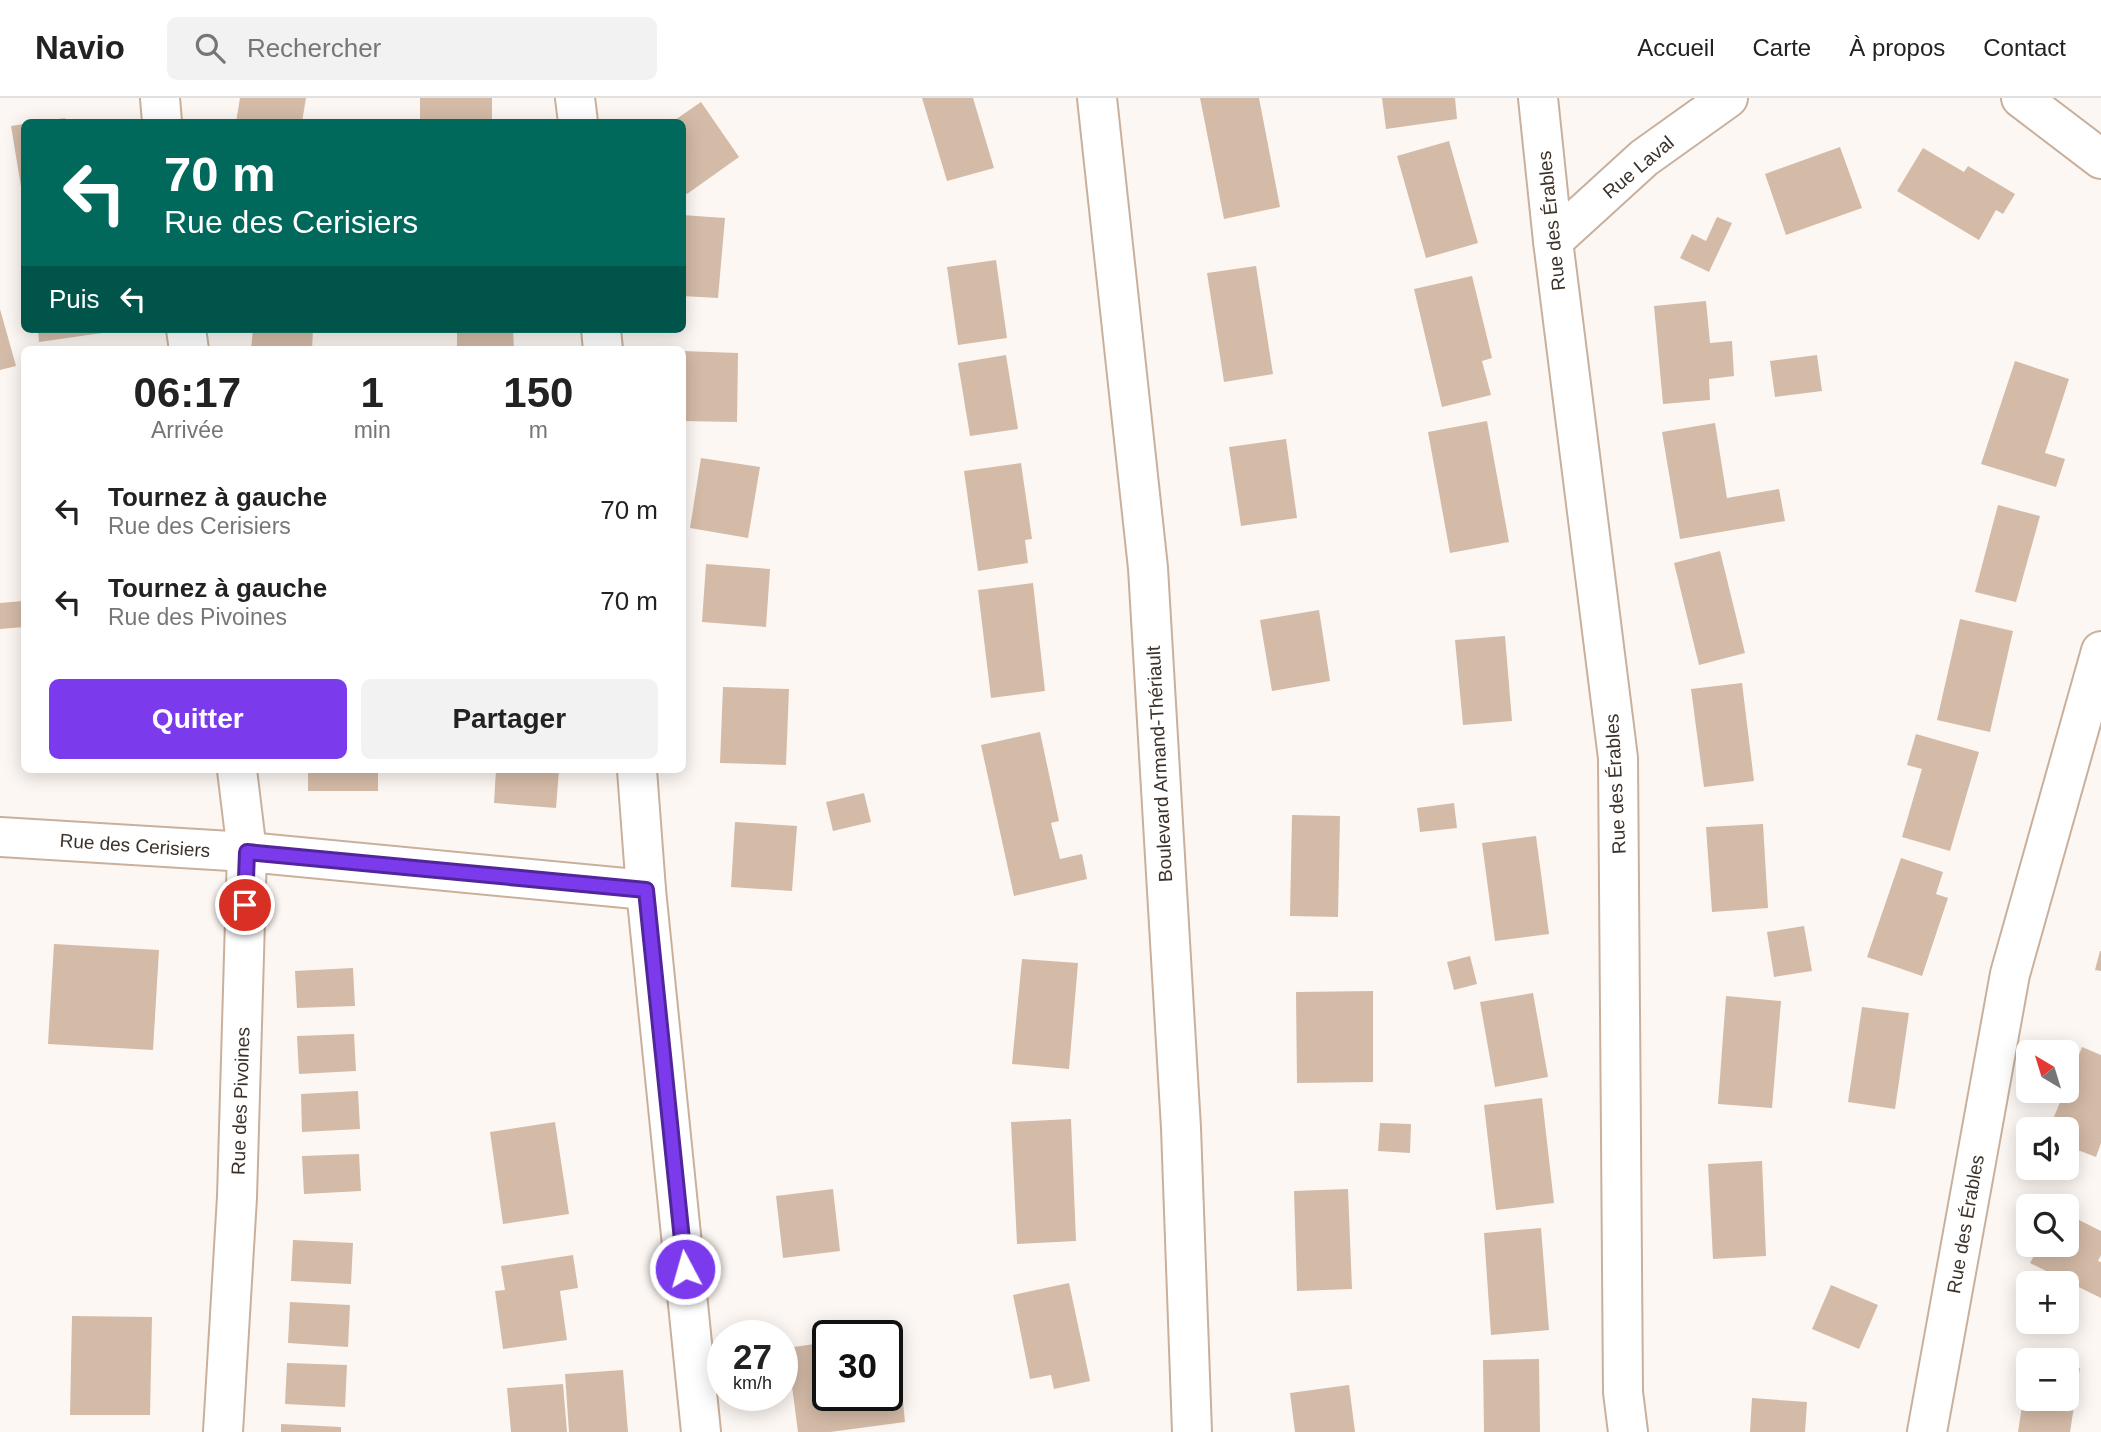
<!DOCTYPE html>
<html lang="fr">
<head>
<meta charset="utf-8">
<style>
	body { margin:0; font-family:Arial,sans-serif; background:#f2f2f2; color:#222; height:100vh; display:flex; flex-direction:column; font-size:26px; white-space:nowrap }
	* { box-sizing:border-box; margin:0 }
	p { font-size:23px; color:#767676 }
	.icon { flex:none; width:38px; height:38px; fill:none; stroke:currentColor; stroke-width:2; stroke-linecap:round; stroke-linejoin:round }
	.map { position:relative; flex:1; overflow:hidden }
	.side { position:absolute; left:21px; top:248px; width:665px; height:427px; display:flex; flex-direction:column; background:#fff; border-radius:10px; box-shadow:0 4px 18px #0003 }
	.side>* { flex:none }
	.guide { position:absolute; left:21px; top:21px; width:665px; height:214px; border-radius:10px; box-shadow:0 4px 18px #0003; background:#00695c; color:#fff; overflow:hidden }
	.needle { width:46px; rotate:322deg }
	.tools { position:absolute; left:2016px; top:942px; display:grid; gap:14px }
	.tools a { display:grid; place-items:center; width:63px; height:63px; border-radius:10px; background:#fff; box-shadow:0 4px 18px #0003; font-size:35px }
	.speed { position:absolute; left:707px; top:1222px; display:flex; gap:14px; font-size:35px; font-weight:700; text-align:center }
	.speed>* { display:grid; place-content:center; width:91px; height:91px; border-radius:50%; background:#fff; box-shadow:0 4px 18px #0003; line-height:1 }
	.speed small { font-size:18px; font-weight:400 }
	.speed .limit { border:4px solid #111; border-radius:10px; background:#fff; color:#111 }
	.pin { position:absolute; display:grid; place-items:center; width:60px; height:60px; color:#fff; margin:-30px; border:4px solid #fff; border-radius:50%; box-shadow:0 2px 7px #0007 }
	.me { position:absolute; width:77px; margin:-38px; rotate:354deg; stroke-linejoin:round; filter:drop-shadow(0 0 5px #0008) }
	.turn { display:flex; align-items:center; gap:24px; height:147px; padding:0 28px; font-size:32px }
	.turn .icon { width:91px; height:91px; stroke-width:2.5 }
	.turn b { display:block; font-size:49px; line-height:60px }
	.then { display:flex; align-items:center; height:66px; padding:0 28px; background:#0003; gap:14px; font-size:26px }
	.eta { display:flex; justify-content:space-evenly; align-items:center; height:119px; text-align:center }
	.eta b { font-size:42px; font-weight:800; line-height:49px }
	.action { display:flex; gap:14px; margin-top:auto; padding:14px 28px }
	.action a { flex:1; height:80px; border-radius:10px; background:#7c3aed; color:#fff; font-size:28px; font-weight:800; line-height:80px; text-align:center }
	.action a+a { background:#f2f2f2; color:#222 }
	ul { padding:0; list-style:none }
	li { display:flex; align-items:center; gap:21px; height:91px; padding:0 28px }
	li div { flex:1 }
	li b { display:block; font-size:26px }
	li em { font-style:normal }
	header { display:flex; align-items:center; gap:42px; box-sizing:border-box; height:98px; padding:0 35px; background:#fff; border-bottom:2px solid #e0e0e0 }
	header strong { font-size:33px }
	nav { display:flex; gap:38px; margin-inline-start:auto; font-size:24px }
	.search { width:490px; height:63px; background:#f2f2f2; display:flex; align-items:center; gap:18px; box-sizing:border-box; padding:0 24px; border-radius:10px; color:#767676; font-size:26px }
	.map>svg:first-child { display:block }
</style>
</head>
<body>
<header>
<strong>Navio</strong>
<div class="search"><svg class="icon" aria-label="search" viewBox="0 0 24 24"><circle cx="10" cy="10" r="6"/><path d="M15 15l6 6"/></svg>Rechercher</div>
<nav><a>Accueil</a><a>Carte</a><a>À propos</a><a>Contact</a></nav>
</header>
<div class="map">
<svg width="2101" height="1334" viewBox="0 0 2101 1334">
	<rect width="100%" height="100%" fill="#fdf7f3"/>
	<g fill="#d4bba7">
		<polygon points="240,0 306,0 302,24 236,24"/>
		<rect x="420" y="0" width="72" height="24"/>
		<polygon points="922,0 973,0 994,70 947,83"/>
		<polygon points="1200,0 1259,0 1280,109 1224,121"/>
		<polygon points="1382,0 1455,0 1457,21 1386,31"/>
		<polygon points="701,4 739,59 687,96 682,90 682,24 672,24"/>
		<polygon points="65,20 66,24 44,24 44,23"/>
		<polygon points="24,26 24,101 23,101 11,28"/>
		<polygon points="1449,43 1478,145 1426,160 1397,58"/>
		<polygon points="1840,49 1862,110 1786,137 1765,76"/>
		<polygon points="1923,50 1964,74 1968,68 2015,96 2003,116 1996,112 1979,142 1897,93"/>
		<polygon points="682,117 725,120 718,200 682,198"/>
		<polygon points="1717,119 1732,125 1709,174 1680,160 1692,136 1706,143"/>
		<polygon points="996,162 1007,240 958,247 947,169"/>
		<polygon points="1256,168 1273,276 1224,284 1207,175"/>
		<polygon points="1472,178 1492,260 1482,263 1491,297 1442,309 1414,191"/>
		<polygon points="1706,203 1710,245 1732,243 1734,278 1709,281 1710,302 1663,306 1654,208"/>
		<polygon points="0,211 16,268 0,272"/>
		<polygon points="38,231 101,231 102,235 39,244"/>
		<polygon points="253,231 313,231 312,252 251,252"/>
		<polygon points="457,231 513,231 514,252 457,252"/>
		<polygon points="682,253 738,255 737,324 682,323"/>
		<polygon points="1006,257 1018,331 970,338 958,265"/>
		<polygon points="1817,257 1822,293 1775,299 1770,263"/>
		<polygon points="2015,263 2069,281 2045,355 2065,361 2056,389 1981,366"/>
		<polygon points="1487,323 1509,444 1450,455 1428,334"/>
		<polygon points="1715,325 1727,400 1779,391 1785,423 1680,441 1662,334"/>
		<polygon points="1286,341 1297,420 1241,428 1229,349"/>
		<polygon points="701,360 760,369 748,440 690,430"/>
		<polygon points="1021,365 1032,441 1025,442 1028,465 978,473 964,373"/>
		<polygon points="1998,407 2040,418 2016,504 1975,494"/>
		<polygon points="1720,453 1745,555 1699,567 1674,465"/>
		<polygon points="706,466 770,471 766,529 702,524"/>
		<polygon points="1033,485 1045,593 991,600 978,492"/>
		<polygon points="23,503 24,529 0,531 0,505"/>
		<polygon points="1319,512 1330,583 1272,593 1260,522"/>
		<polygon points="1960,521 2013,533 1990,634 1937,622"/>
		<polygon points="1505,538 1512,623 1463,627 1455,542"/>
		<polygon points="1742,585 1754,683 1704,689 1691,591"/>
		<polygon points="723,589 789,591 786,667 720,665"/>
		<polygon points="1040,634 1059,723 1051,725 1060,761 1082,756 1087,781 1014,798 981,647"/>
		<polygon points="1916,636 1979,654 1950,753 1902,739 1922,671 1907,667"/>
		<rect x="308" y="672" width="70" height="21"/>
		<polygon points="496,672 559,672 556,710 494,705"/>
		<polygon points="864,695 871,724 833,733 826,704"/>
		<polygon points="1454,705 1457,730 1420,734 1417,710"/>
		<polygon points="1292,717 1340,718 1338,819 1290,818"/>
		<polygon points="735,724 797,728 792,793 731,789"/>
		<polygon points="1763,726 1768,810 1712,814 1706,729"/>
		<polygon points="1536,738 1549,836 1495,843 1482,745"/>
		<polygon points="1901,760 1943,774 1936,796 1948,800 1922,878 1867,859"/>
		<polygon points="1804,828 1812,873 1774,879 1767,834"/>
		<polygon points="54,846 159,852 153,952 48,946"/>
		<polygon points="2100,853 2101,853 2101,873 2095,872"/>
		<polygon points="1470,858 1477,886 1454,892 1447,864"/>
		<polygon points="1022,861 1078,865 1069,971 1012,966"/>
		<polygon points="353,870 355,908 297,910 295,873"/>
		<polygon points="1373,893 1373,984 1297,985 1296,894"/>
		<polygon points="1533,895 1548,979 1495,989 1480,904"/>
		<polygon points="1726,898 1781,903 1772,1010 1718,1006"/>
		<polygon points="1862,909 1909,915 1895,1011 1848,1004"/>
		<polygon points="354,936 356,973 299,976 297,938"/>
		<polygon points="2082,949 2101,957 2101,1045 2096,1059 2067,1048 2067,1031 2049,1031 2065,992 2067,992 2067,987"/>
		<polygon points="358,993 360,1031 302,1034 301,996"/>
		<polygon points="1542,1000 1554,1105 1496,1112 1484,1007"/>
		<polygon points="1071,1021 1076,1143 1017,1146 1011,1024"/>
		<polygon points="555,1024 569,1116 503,1126 490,1034"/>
		<polygon points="1380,1025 1411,1026 1410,1055 1378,1053"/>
		<polygon points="359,1056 361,1093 304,1096 302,1058"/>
		<polygon points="1762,1063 1766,1158 1713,1161 1708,1066"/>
		<polygon points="833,1091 840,1153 783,1160 776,1098"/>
		<polygon points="1348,1091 1352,1191 1297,1193 1294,1093"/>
		<polygon points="2067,1116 2101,1133 2101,1157 2098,1163 2101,1164 2101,1200 2030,1165 2040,1146 2067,1146"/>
		<polygon points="1541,1130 1549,1232 1491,1237 1484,1135"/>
		<polygon points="293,1142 353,1145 351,1186 291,1183"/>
		<polygon points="573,1157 578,1190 560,1193 567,1242 503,1251 495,1193 505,1192 501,1168"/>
		<polygon points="1069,1185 1090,1283 1054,1291 1051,1277 1030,1281 1013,1197"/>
		<polygon points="1831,1187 1878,1207 1859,1251 1812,1231"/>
		<polygon points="290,1204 350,1207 348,1249 288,1245"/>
		<polygon points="72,1218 152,1219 150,1317 70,1317"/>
		<polygon points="896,1233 905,1324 830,1334 798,1334 787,1250 828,1244 828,1297 887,1297 887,1237 877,1236"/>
		<polygon points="1539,1261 1540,1334 1484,1334 1483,1262"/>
		<polygon points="287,1265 347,1267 345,1309 285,1306"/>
		<polygon points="2067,1268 2080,1270 2070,1334 2018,1334 2027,1275 2028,1275 2028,1300 2067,1300"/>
		<polygon points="623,1272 628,1334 569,1334 565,1276"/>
		<polygon points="563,1286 567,1334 511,1334 507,1290"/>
		<polygon points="1349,1287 1355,1334 1295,1334 1290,1295"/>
		<polygon points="1752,1300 1807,1304 1805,1334 1750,1334"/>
		<polygon points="281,1326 341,1329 341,1334 281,1334"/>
	</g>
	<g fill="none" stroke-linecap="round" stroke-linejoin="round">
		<defs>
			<g id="minor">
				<polyline points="160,0 162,24"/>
				<polyline points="575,0 578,24"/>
				<polyline points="1097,0 1148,470 1181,1030 1192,1334"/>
				<polyline points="1538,0 1553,143 1618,660 1623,1294 1628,1334"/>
				<polyline points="2021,0 2101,61"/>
				<polyline points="1553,143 1644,60 1728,0"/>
				<polyline points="186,231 189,252"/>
				<polyline points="601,231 603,252"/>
				<polyline points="637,672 646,792 701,1334"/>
				<polyline points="0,739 247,754 646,792"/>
				<polyline points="223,1334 237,1099 247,754 237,672"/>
				<polyline points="1927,1334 2010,876 2101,553"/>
			</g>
		</defs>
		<use href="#minor" stroke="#c9b09c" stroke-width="42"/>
		<use href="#minor" stroke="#fff" stroke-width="38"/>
	</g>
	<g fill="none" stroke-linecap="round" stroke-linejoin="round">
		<defs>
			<polyline id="route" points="245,807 247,754 646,792 685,1171"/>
		</defs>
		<use href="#route" stroke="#51269a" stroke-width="18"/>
		<use href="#route" stroke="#7c3aed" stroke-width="12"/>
	</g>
	<g text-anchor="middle" stroke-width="5" stroke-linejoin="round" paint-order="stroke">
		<g font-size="19" fill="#3c322a" stroke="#fff">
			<text transform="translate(1638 69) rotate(-40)" y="7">Rue Laval</text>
			<text transform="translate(1551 123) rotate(-96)" y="7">Rue des Érables</text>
			<text transform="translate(1159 666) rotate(-93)" y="7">Boulevard Armand-Thériault</text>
			<text transform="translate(1615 686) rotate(-93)" y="7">Rue des Érables</text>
			<text transform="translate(135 747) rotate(4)" y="7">Rue des Cerisiers</text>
			<text transform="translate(240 1003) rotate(-88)" y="7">Rue des Pivoines</text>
			<text transform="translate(1965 1126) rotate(-80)" y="7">Rue des Érables</text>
		</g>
	</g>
</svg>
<div class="tools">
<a><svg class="needle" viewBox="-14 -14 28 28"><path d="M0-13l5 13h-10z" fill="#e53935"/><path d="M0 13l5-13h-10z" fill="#767676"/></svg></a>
<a><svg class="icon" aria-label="sound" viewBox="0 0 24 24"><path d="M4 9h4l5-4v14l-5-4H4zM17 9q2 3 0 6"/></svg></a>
<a><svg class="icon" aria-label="search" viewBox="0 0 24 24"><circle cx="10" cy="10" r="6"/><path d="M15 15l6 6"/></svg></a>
<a>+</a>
<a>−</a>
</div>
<div class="speed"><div>27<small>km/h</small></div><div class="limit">30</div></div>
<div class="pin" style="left:245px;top:807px;background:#d93025"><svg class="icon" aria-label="arrive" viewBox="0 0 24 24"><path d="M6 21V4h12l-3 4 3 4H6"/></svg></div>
<svg class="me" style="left:685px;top:1171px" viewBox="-20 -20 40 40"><circle r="17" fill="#7c3aed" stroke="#fff" stroke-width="3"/><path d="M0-11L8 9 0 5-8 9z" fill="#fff"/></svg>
<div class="guide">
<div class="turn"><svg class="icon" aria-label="left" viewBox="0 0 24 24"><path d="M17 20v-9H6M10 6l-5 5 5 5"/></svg><div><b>70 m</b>Rue des Cerisiers</div></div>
<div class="then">Puis<svg class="icon" aria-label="left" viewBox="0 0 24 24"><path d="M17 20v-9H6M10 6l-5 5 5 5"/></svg></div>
</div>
<section class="side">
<div class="eta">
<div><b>06:17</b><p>Arrivée</p></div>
<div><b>1</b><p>min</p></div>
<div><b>150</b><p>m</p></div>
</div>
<ul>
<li><svg class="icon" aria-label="left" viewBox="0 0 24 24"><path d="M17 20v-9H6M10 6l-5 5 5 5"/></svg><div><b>Tournez à gauche</b><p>Rue des Cerisiers</p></div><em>70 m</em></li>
<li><svg class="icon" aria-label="left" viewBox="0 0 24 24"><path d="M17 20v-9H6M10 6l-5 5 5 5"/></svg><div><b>Tournez à gauche</b><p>Rue des Pivoines</p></div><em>70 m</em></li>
</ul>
<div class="action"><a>Quitter</a><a>Partager</a></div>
</section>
</div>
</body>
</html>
